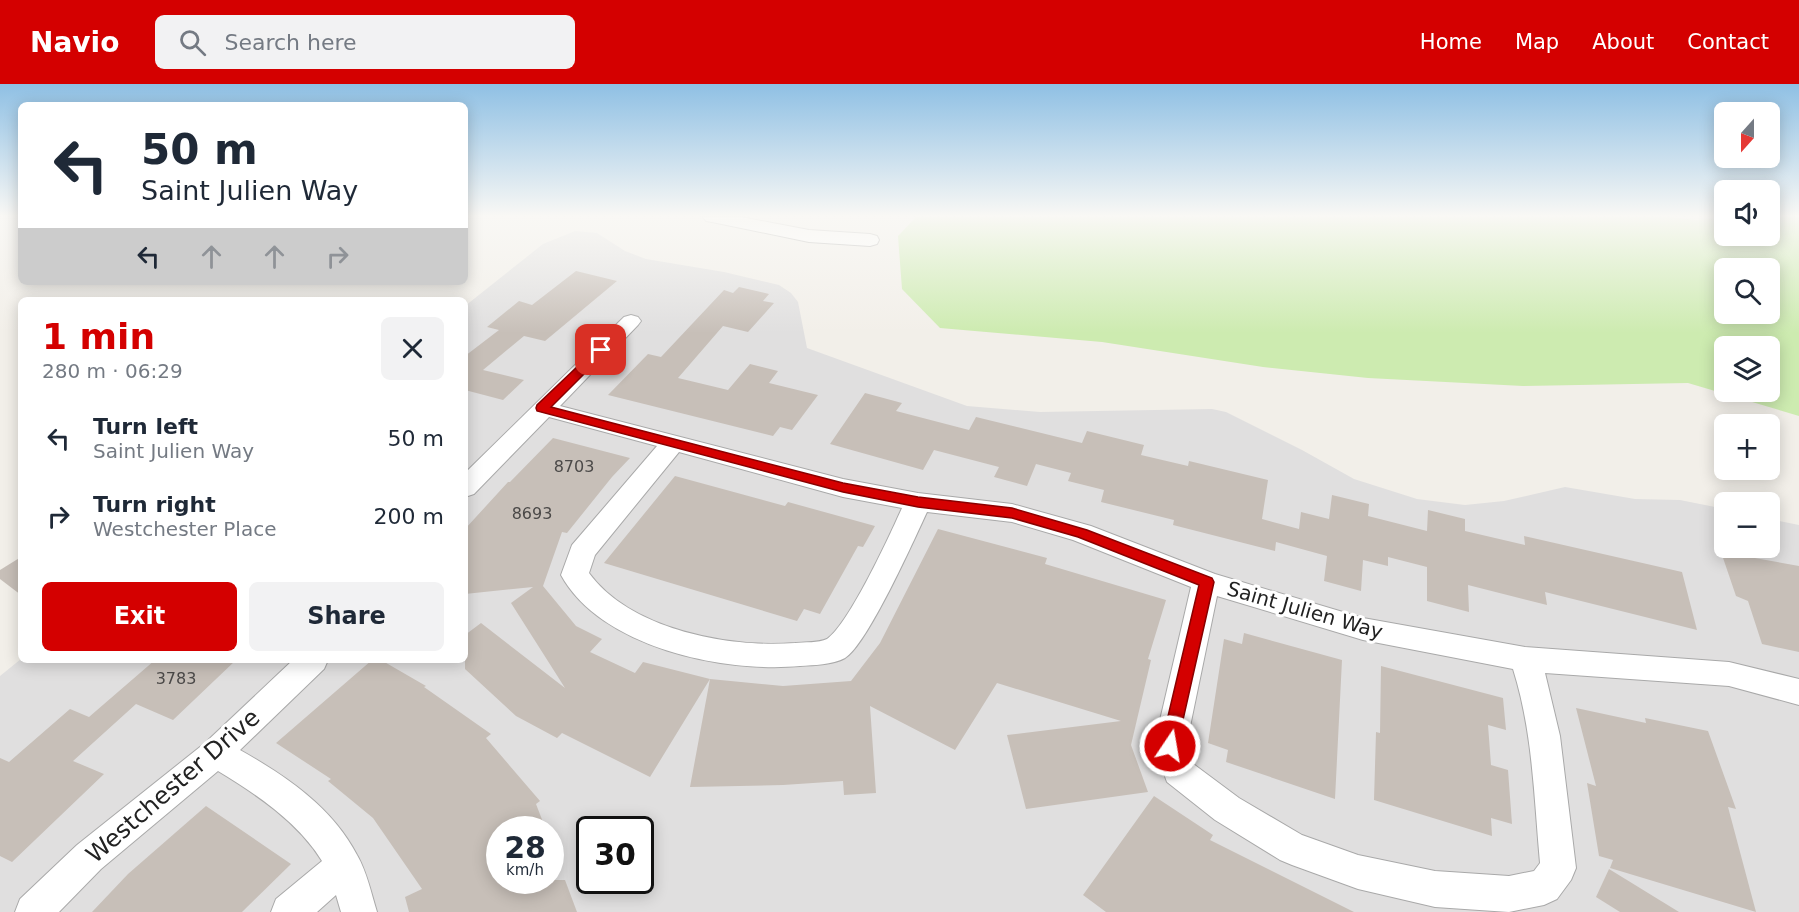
<!DOCTYPE html>
<html lang="en">
<head>
<meta charset="utf-8">
<style>
	body { margin:0; font-family:"DejaVu Sans",sans-serif; background:#f2f2f3; color:#1f2937; height:100vh; display:flex; flex-direction:column; font-size:22px; white-space:nowrap }
	* { box-sizing:border-box; margin:0 }
	p { font-size:20px; color:#747a83 }
	.icon { flex:none; width:33px; height:33px; fill:none; stroke:currentColor; stroke-width:2; stroke-linecap:round; stroke-linejoin:round }
	.map { position:relative; flex:1; overflow:hidden }
	.details { position:absolute; left:18px; top:213px; width:450px; height:366px; display:flex; flex-direction:column; background:#fff; border-radius:9px; box-shadow:0 3px 15px #0003 }
	.details>* { flex:none }
	.banner { position:absolute; left:18px; top:18px; width:450px; height:183px; border-radius:9px; box-shadow:0 3px 15px #0003; background:#fff; color:#1f2937; overflow:hidden }
	.needle { width:39px; rotate:201deg }
	.buttons { position:absolute; left:1714px; top:18px; display:grid; gap:12px }
	.buttons a { display:grid; place-items:center; width:66px; height:66px; border-radius:9px; background:#fff; box-shadow:0 3px 15px #0003; font-size:30px }
	.speed { position:absolute; left:486px; top:732px; display:flex; gap:12px; font-size:30px; font-weight:700; text-align:center }
	.speed>* { display:grid; place-content:center; width:78px; height:78px; border-radius:50%; background:#fff; box-shadow:0 3px 15px #0003; line-height:1 }
	.speed small { font-size:15px; font-weight:400 }
	.speed .limit { border:3px solid #111; border-radius:9px; background:#fff; color:#111 }
	.pin { position:absolute; display:grid; place-items:center; width:51px; height:51px; color:#fff; margin:-26px; border-radius:12px; box-shadow:0 3px 9px #0006 }
	.me { position:absolute; width:66px; margin:-33px; rotate:12deg; stroke-linejoin:round; filter:drop-shadow(0 0 4px #0008) }
	.turn { display:flex; align-items:center; gap:21px; height:126px; padding:0 24px; font-size:27px }
	.turn .icon { width:78px; height:78px; stroke-width:2.5 }
	.turn b { display:block; font-size:42px; line-height:51px }
	.lanes { display:flex; align-items:center; height:57px; padding:0 24px; background:#0003; justify-content:center; gap:30px; direction:ltr }
	.lanes .off { opacity:.35 }
	.round { display:grid; place-items:center; flex:none; width:63px; height:63px; border-radius:9px; background:#f2f2f3 }
	.summary { display:flex; align-items:center; justify-content:space-between; height:102px; padding:0 24px }
	h1 { font-size:36px; font-weight:700; line-height:45px; color:#d40000 }
	.button { display:flex; gap:12px; margin-top:auto; padding:12px 24px }
	.button a { flex:1; height:69px; border-radius:9px; background:#d40000; color:#fff; font-size:24px; font-weight:700; line-height:69px; text-align:center }
	.button a+a { background:#f2f2f3; color:#1f2937 }
	ul { padding:0; list-style:none }
	li { display:flex; align-items:center; gap:18px; height:78px; padding:0 24px }
	li div { flex:1 }
	li b { display:block; font-size:22px }
	li em { font-style:normal }
	header { display:flex; align-items:center; gap:36px; box-sizing:border-box; height:84px; padding:0 30px; background:#d40000; color:#fff }
	header strong { font-size:28px }
	nav { display:flex; gap:33px; margin-inline-start:auto; font-size:21px }
	.search { width:420px; height:54px; background:#f2f2f3; display:flex; align-items:center; gap:15px; box-sizing:border-box; padding:0 21px; border-radius:9px; color:#747a83; font-size:22px }
	.map>svg:first-child { display:block }
</style>
</head>
<body>
<header>
<strong>Navio</strong>
<div class="search"><svg class="icon" aria-label="search" viewBox="0 0 24 24"><circle cx="10" cy="10" r="6"/><path d="M15 15l6 6"/></svg>Search here</div>
<nav><a>Home</a><a>Map</a><a>About</a><a>Contact</a></nav>
</header>
<div class="map">
<svg width="1799" height="828" viewBox="0 0 1799 828">
	<rect width="100%" height="100%" fill="#f2efe9"/>
	<path fill="#e0dfdf" fill-rule="evenodd" d="M575 147 597 149 625 167 646 175 724 188 779 201 791 209 798 218 807 264 967 322 1040 328 1212 325 1226 328 1302 366 1354 395 1417 415 1465 421 1504 417 1565 403 1635 415 1680 416 1725 425V464H1770V435L1799 441V828H0V592L21 575 465 576V222L543 160ZM500 746H550V796H500ZM590 746H640V796H590Z"/>
	<path fill="#cdebb0" fill-rule="evenodd" d="M916 133H1671L1696 136 1725 134V152H1770V133H1799V332L1688 299 1523 302 1368 294 1263 283 1102 258 940 244 902 205 898 152ZM1770 184V230H1725V184ZM1725 262H1770V308H1725Z"/>
	<g fill="#c7bfb8">
		<polygon points="576,187 617,197 545,257 524,252 483,286 524,296 503,316 465,306 465,272 499,246 487,243 519,217 532,221"/>
		<polygon points="739,203 769,210 763,217 774,219 748,248 723,242 678,294 728,306 750,280 778,287 769,299 818,311 792,346 780,343 773,352 608,311 648,270 661,273 724,206 733,209"/>
		<polygon points="865,309 902,319 896,327 969,346 976,333 1082,359 1087,347 1144,361 1141,371 1188,382 1189,377 1268,396 1262,435 1299,445 1301,428 1329,435 1332,411 1369,420 1368,432 1427,447 1428,426 1465,435 1465,447 1525,461 1524,452 1682,488 1697,546 1545,508 1547,521 1468,501 1469,528 1427,517 1427,483 1388,473 1388,482 1363,476 1361,507 1324,497 1327,472 1276,458 1275,467 1173,441 1174,436 1101,418 1104,406 1068,397 1071,389 1036,380 1027,402 994,393 999,383 934,366 923,386 830,360"/>
		<polygon points="553,354 630,374 612,393 567,449 562,448 543,502 576,542 602,555 590,568 635,589 643,578 710,595 650,693 562,649 557,654 516,632 465,585 465,551 481,539 565,604 511,519 533,503 465,510 465,445 508,398 510,398"/>
		<polygon points="675,392 785,422 788,418 875,442 863,463 858,462 820,530 804,525 797,537 604,479"/>
		<polygon points="938,445 1047,474 1045,480 1166,516 1148,575 1151,576 1131,661 1148,708 1026,725 1007,651 1121,637 997,599 955,666 870,622 876,709 844,711 843,697 783,701 690,703 710,595 783,602 851,597 880,559"/>
		<polygon points="1721,468 1799,482 1799,568 1762,560 1748,517 1736,512"/>
		<polygon points="21,473 21,511 0,495 0,486"/>
		<polygon points="1244,549 1342,576 1335,715 1226,678 1228,666 1208,659 1224,555 1242,560"/>
		<polygon points="155,576 236,576 173,636 136,620 73,677 104,690 12,778 0,772 0,674 9,678 70,625 89,633"/>
		<polygon points="372,576 381,576 426,602 424,603 491,650 486,654 540,717 536,720 546,746 500,746 500,796 565,796 577,828 409,828 405,813 422,805 373,734 328,697 331,695 276,659"/>
		<polygon points="1381,582 1503,614 1506,646 1488,641 1491,681 1508,686 1512,740 1491,734 1492,752 1374,716 1376,648 1380,649"/>
		<polygon points="1576,624 1646,639 1645,634 1708,647 1736,725 1728,723 1756,828 1610,784 1613,776 1599,772 1587,699 1596,702"/>
		<polygon points="1154,712 1213,751 1210,756 1354,828 1106,828 1083,811"/>
		<polygon points="206,722 291,780 242,828 92,828 128,790"/>
		<polygon points="1609,785 1679,828 1620,828 1596,813"/>
	</g>
	<g fill="none" stroke-linecap="round" stroke-linejoin="round">
		<defs>
			<g id="street">
				<polygon points="703,133 741,133 809,146 870,150 877,152 879,156 877,160 870,162 809,158 712,138 706,137"/>
				<path d="M631 231 638 233 641 237 638 241 560 322 843 395 918 409 1012 420 1091 442 1215 490 1363 534 1525 563 1729 578 1799 595V621L1729 602 1545 589 1560 652 1576 784 1571 796 1557 815 1544 821 1509 828 1435 823 1358 805 1292 781 1280 776 1215 736 1167 698 1154 662 1191 503 1073 456 1012 438 927 428C914 456 867 561 845 574 832 581 814 581 800 582 724 589 601 564 561 491L572 461 657 362 549 333 474 410 465 413V389L624 233ZM679 368 843 413 902 424C890 451 849 540 827 555 819 559 804 558 795 559 729 564 631 546 589 489L595 471ZM1217 512 1363 556 1513 585C1533 648 1534 714 1540 779L1534 787 1509 792 1435 787 1358 771 1302 751 1239 714 1192 679 1186 662Z"/>
				<path d="M293 576H328L324 585 240 666C286 692 332 723 357 771 367 788 371 809 377 828H341L336 811 317 828H271L276 815 322 777C298 738 256 710 218 687L101 785 59 828H15L20 815 77 761 205 659Z"/>
			</g>
		</defs>
		<use href="#street" stroke="#a9a9a9" stroke-width="2"/>
		<use href="#street" fill="#fff" fill-rule="evenodd"/>
	</g>
	<linearGradient id="sky" x2="0" y2="1"><stop stop-color="#8fc0e4"/><stop offset="0.53" stop-color="#f9f8f5"/><stop offset="1" stop-color="#f9f8f5" stop-opacity="0"/></linearGradient>
	<rect width="1799" height="249" fill="url(#sky)"/>
	<polygon fill="#d40000" stroke="#8a0000" stroke-width="1.5" points="601,263 607,266 605,269 551,323 843,399 918,413 1012,424 1087,446 1212,494 1214,498 1176,667 1170,669 1164,667 1161,662 1199,501 1078,453 1012,434 918,423 843,408 537,327 536,324 537,321 597,264"/>
	<g text-anchor="middle" stroke-width="6" stroke-linejoin="round" paint-order="stroke">
		<g font-size="16" fill="#4b4948">
			<text x="574" y="388">8703</text>
			<text x="532" y="435">8693</text>
			<text x="176" y="600">3783</text>
		</g>
		<g font-size="20" fill="#222" stroke="#fff">
			<text transform="translate(1305 526) rotate(16)" y="7">Saint Julien Way</text>
		</g>
		<g font-size="24" fill="#222" stroke="#fff">
			<text transform="translate(173 702) rotate(-41)" y="8">Westchester Drive</text>
		</g>
	</g>
</svg>
<div class="buttons">
<a><svg class="needle" viewBox="-14 -14 28 28"><path d="M0-13l5 13h-10z" fill="#e53935"/><path d="M0 13l5-13h-10z" fill="#747a83"/></svg></a>
<a><svg class="icon" aria-label="sound" viewBox="0 0 24 24"><path d="M4 9h4l5-4v14l-5-4H4zM17 9q2 3 0 6"/></svg></a>
<a><svg class="icon" aria-label="search" viewBox="0 0 24 24"><circle cx="10" cy="10" r="6"/><path d="M15 15l6 6"/></svg></a>
<a><svg class="icon" aria-label="layers" viewBox="0 0 24 24"><path d="M12 4l9 5-9 5-9-5zM3 14l9 5 9-5"/></svg></a>
<a>+</a>
<a>−</a>
</div>
<div class="speed"><div>28<small>km/h</small></div><div class="limit">30</div></div>
<div class="pin" style="left:601px;top:266px;background:#d93025"><svg class="icon" aria-label="arrive" viewBox="0 0 24 24"><path d="M6 21V4h12l-3 4 3 4H6"/></svg></div>
<svg class="me" style="left:1170px;top:662px" viewBox="-20 -20 40 40"><circle r="17" fill="#d40000" stroke="#fff" stroke-width="3"/><path d="M0-11L8 9 0 5-8 9z" fill="#fff"/></svg>
<div class="banner">
<div class="turn"><svg class="icon" aria-label="left" viewBox="0 0 24 24"><path d="M17 20v-9H6M10 6l-5 5 5 5"/></svg><div><b>50 m</b>Saint Julien Way</div></div>
<div class="lanes"><svg class="icon" aria-label="left" viewBox="0 0 24 24"><path d="M17 20v-9H6M10 6l-5 5 5 5"/></svg><svg class="icon off" aria-label="ahead" viewBox="0 0 24 24"><path d="M12 20V5M6 11l6-6 6 6"/></svg><svg class="icon off" aria-label="ahead" viewBox="0 0 24 24"><path d="M12 20V5M6 11l6-6 6 6"/></svg><svg class="icon off" aria-label="right" viewBox="0 0 24 24"><path d="M7 20v-9h11M14 6l5 5-5 5"/></svg></div>
</div>
<section class="details">
<div class="summary"><div><h1>1 min</h1><p>280 m · 06:29</p></div><a class="round"><svg class="icon" aria-label="close" viewBox="0 0 24 24"><path d="M6 6l12 12M18 6L6 18"/></svg></a></div>
<ul>
<li><svg class="icon" aria-label="left" viewBox="0 0 24 24"><path d="M17 20v-9H6M10 6l-5 5 5 5"/></svg><div><b>Turn left</b><p>Saint Julien Way</p></div><em>50 m</em></li>
<li><svg class="icon" aria-label="right" viewBox="0 0 24 24"><path d="M7 20v-9h11M14 6l5 5-5 5"/></svg><div><b>Turn right</b><p>Westchester Place</p></div><em>200 m</em></li>
</ul>
<div class="button"><a>Exit</a><a>Share</a></div>
</section>
</div>
</body>
</html>
